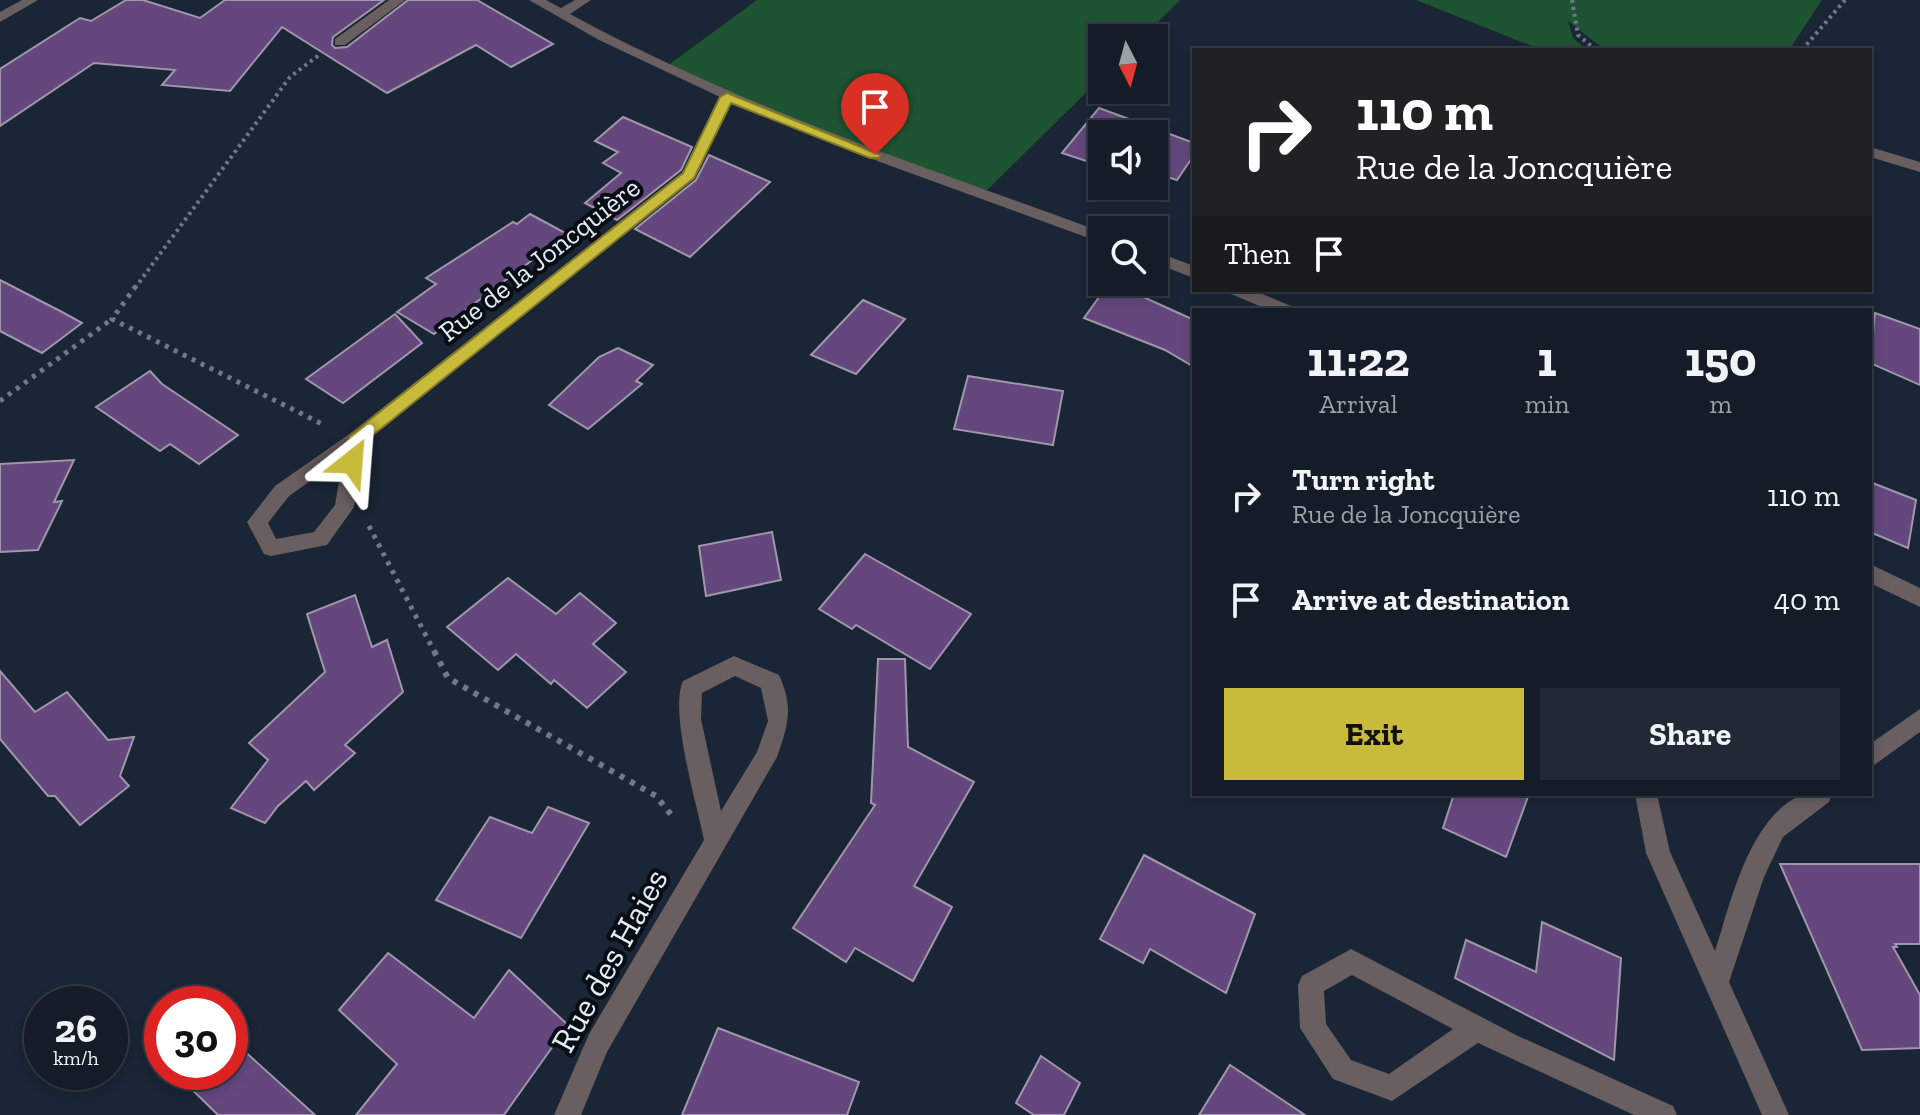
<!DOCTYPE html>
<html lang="en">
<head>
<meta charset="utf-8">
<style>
	body { margin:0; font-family:"Zilla Slab",serif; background:#212934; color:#f1f3f6; height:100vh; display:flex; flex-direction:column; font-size:30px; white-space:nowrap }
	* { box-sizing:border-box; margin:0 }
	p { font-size:26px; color:#9da1a8 }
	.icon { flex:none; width:44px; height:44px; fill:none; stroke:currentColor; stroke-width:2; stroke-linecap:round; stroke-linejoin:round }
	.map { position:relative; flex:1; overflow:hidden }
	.details { position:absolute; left:1192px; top:308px; width:680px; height:488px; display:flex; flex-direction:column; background:#141c28; border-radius:0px; box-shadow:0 4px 12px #0003,0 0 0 2px #333a45 }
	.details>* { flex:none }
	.hud { position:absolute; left:1192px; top:48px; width:680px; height:244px; border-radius:0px; box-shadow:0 4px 12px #0003,0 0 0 2px #333a45; background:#202124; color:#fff; overflow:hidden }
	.needle { width:52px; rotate:174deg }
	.buttons { position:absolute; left:1088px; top:24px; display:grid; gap:16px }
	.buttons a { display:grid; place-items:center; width:80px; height:80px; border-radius:0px; background:#141c28; box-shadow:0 4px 12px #0003,0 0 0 2px #333a45; font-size:40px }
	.speed { position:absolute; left:24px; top:986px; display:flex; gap:16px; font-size:40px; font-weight:700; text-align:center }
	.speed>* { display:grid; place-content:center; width:104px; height:104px; border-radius:50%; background:#141c28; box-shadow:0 4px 12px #0003,0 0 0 2px #333a45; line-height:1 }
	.speed small { font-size:20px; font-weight:400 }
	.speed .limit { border:12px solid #d22; background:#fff; color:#111 }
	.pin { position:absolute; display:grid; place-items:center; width:68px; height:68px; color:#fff; margin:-82px -34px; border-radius:50% 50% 50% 0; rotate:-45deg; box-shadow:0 0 8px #0007 }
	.pin .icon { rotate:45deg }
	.me { position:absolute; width:88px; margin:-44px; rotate:28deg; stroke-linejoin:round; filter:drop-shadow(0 0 6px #0008) }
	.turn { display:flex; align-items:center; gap:28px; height:168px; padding:0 32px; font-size:36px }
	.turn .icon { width:104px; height:104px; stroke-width:2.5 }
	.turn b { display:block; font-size:56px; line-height:68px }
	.then { display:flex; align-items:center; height:76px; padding:0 32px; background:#0003; gap:16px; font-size:30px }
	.eta { display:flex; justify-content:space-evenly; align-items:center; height:136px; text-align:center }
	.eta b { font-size:48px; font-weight:700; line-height:56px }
	.button { display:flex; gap:16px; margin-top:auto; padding:16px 32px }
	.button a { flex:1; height:92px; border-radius:0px; background:#c8bb3b; color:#111; font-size:32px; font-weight:700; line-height:92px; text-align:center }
	.button a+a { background:#212934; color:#f1f3f6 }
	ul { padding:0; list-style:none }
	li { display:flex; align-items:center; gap:24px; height:104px; padding:0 32px }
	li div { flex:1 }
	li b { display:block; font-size:30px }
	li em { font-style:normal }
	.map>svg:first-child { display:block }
</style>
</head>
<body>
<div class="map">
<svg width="1920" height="1115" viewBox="0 0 1920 1115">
	<rect width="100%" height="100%" fill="#1a2535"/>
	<g fill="#1f5432">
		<polygon points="757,0 1180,0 1142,38 1102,38 1102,77 983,194 663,69"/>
		<polygon points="1416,0 1822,0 1789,50 1605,50 1568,21 1573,38 1587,50 1542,50"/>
	</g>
	<g fill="#64487d" stroke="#a096ab" stroke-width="2">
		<polygon points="126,0 143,0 200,18 225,0 384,0 333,37 332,45 335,48 347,47 408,0 477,0 553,44 511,67 476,45 387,93 282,27 230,91 162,85 175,70 94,63 0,126 0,69 80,18 91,21"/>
		<polygon points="1099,108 1194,143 1194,155 1177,180 1154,173 1154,134 1102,134 1101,166 1062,153"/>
		<polygon points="623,117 692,147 681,170 617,220 585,203 621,173 603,163 618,152 595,141"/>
		<polygon points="709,155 770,182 690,257 635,229 696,180"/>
		<polygon points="530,214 567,234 434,334 397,312 436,284 426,278 513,222 517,224"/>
		<polygon points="0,280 62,312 82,323 42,353 0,331"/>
		<polygon points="1110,282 1194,320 1194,367 1165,350 1084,318"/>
		<polygon points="863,300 905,319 856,374 811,355"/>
		<polygon points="1875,313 1920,329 1920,385 1870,363"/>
		<polygon points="395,314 422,343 343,403 306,379"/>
		<polygon points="618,348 653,365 636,381 642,384 588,429 549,405 599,357"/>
		<polygon points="150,371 162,384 238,435 199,464 170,444 160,451 96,407"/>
		<polygon points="968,376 1063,391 1053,445 954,429"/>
		<polygon points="74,460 54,502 62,501 38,550 0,552 0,464"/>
		<polygon points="1870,482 1916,500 1908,548 1870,532"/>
		<polygon points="772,532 781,580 706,596 699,546"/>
		<polygon points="865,554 971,614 930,669 856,625 852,629 819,609"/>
		<polygon points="508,578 556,614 580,593 616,623 593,644 626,672 587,708 554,680 551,684 516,654 498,670 447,627"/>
		<polygon points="355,595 372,647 387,640 403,692 345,745 355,753 314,790 306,781 278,806 265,823 231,808 268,760 249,743 325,672 307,614"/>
		<polygon points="878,659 905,659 908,747 974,782 914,886 952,907 913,981 855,948 846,962 793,928 875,805 871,803"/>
		<polygon points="0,671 35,712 67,692 108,740 134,737 120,776 129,786 80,825 55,796 48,796 0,739"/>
		<polygon points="1454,794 1529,794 1506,857 1443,828"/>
		<polygon points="548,807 589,823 521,938 436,900 490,817 532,833"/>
		<polygon points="1144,855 1255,914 1226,993 1150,949 1143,963 1100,939"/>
		<polygon points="1780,864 1920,864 1920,944 1895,944 1897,947 1893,947 1920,995 1920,1048 1862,1050"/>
		<polygon points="1542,922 1621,958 1614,1060 1455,978 1466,940 1536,972"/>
		<polygon points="388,953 474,1018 509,970 568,1025 504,1115 356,1115 397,1064 339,1010"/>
		<polygon points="718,1028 859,1082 847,1115 682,1115"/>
		<polygon points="230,1038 315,1115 218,1115 174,1072 230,1072"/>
		<polygon points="1041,1056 1080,1083 1064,1115 1034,1115 1016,1103"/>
		<polygon points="1230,1065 1305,1115 1199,1115"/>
	</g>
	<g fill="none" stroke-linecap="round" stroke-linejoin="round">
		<g stroke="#707987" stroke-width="4" stroke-dasharray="3 4" stroke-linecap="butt">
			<polyline points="1572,0 1578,35 1596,50"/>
			<polyline points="1802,50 1845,0"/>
			<polyline points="135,288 290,77 319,55"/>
		</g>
		<g stroke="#707987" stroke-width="5" stroke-dasharray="4 6" stroke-linecap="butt">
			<polyline points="136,286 112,319 324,425"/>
			<polyline points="0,401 112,319"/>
			<polyline points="369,526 435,653"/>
		</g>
		<polyline stroke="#707987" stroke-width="6" stroke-dasharray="5 7" stroke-linecap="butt" points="434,651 448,678 656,796 673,817"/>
		<g fill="#695e60" fill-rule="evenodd">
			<polygon points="22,0 38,0 0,22 0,12"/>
			<polygon points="389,0 405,0 345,45 335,45 335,39"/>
			<path d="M529 0H546L561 8 575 0H591L570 14C739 106 922 166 1102 232V243L880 162 731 103 694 178 364 443 354 507 327 545 271 556 264 554 247 522 275 486 348 435 683 172 720 97 599 40ZM343 458 335 505 314 532 276 539 268 523 289 496Z"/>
			<polygon points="1870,147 1920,162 1920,172 1870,157"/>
			<polygon points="1154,251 1194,266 1194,278 1154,263"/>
			<polygon points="1229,290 1253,290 1291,306 1293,310 1269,310 1231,294"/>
			<polygon points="1870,564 1920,588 1920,607 1870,583"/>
			<path d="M734 656 779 675C794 708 788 725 777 757L607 1052 581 1115H554L589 1034 704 840C697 804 669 712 683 681ZM735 676 761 688 768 721 757 752 721 811 701 719 702 693Z"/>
			<polygon points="1920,709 1920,732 1870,768 1870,744"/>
			<path d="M1635 794H1657L1670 852 1715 951C1731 901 1749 818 1801 795 1809 792 1823 794 1832 794L1829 802 1783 837 1764 877 1729 982 1789 1115H1762L1646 853Z"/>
			<path d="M1351 949 1516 1035 1673 1106 1677 1115H1634L1478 1043 1392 1101 1333 1079 1300 1028 1298 985 1302 976ZM1352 975 1453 1029 1389 1074 1351 1060 1326 1024 1324 991Z"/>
		</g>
	</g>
	<polygon fill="#c8bb3b" stroke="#827a26" stroke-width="2" points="727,93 881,155 879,158 870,158 731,103 694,178 363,443 358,467 346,467 343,462 349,436 683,173 720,97"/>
	<g text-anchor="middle" stroke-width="8" stroke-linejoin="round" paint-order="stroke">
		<g font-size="28" fill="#e5ecf7" stroke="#090e15">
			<text transform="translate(539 259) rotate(-38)" y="10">Rue de la Joncquière</text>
		</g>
		<g font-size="34" fill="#e5ecf7" stroke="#090e15">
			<text transform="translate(609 960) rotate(-61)" y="12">Rue des Haies</text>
		</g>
	</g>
</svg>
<div class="buttons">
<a><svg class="needle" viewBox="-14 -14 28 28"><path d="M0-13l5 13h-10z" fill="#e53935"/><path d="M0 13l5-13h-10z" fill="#9da1a8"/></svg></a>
<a><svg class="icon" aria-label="sound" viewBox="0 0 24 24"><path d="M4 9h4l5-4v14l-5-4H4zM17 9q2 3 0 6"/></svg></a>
<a><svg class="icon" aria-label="search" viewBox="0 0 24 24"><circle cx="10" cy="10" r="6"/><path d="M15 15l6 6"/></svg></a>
</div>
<div class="speed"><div>26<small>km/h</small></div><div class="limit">30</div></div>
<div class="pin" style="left:875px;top:155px;background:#d93025"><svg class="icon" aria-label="arrive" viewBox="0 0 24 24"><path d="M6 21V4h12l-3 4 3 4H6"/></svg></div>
<svg class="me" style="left:352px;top:462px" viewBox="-20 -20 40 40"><path d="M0-17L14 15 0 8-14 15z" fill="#c8bb3b" stroke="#fff" stroke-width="4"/></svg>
<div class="hud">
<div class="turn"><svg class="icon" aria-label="right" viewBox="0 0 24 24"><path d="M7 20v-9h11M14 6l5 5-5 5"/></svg><div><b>110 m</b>Rue de la Joncquière</div></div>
<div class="then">Then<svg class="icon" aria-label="arrive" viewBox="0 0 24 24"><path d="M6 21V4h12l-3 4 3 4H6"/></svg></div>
</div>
<section class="details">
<div class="eta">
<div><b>11:22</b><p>Arrival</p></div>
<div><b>1</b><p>min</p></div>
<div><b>150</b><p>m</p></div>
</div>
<ul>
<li><svg class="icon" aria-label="right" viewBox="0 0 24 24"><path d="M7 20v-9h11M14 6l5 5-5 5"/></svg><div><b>Turn right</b><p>Rue de la Joncquière</p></div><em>110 m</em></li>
<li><svg class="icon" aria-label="arrive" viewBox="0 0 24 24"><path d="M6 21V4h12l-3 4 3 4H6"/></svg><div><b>Arrive at destination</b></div><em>40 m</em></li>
</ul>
<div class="button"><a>Exit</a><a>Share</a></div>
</section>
</div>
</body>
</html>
